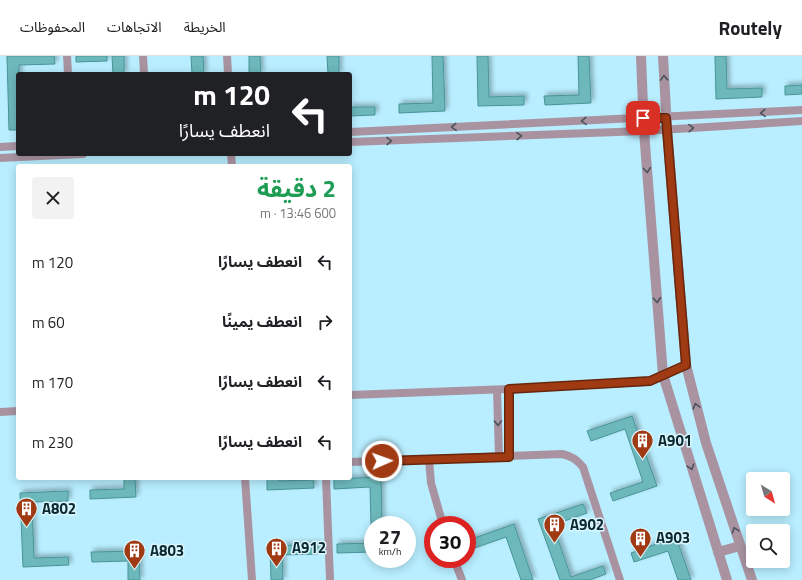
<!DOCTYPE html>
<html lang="ar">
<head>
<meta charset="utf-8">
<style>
	body { margin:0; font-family:"Titillium Web","Noto Sans Arabic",sans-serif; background:#f2f2f2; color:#202124; direction:rtl; height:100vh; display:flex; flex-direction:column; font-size:15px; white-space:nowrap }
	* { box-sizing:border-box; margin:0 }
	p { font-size:13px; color:#757577 }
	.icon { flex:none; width:22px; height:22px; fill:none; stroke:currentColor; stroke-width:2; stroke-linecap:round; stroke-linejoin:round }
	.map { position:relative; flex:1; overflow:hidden; direction:ltr }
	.drawer { position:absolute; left:16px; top:108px; width:336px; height:316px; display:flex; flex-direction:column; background:#fff; border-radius:4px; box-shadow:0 2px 10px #0003; direction:rtl }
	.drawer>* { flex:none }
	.guide { position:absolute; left:16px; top:16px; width:336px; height:84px; border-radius:4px; box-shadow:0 2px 10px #0003; direction:rtl; background:#202124; color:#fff; overflow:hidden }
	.needle { width:26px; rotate:143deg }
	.fabs { position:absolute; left:746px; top:416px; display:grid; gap:8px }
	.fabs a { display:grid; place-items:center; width:44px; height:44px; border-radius:4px; background:#fff; box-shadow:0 2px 10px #0003; font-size:20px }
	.speed { position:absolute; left:364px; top:460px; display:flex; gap:8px; font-size:20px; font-weight:700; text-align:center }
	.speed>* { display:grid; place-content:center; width:52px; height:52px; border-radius:50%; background:#fff; box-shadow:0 2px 10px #0003; line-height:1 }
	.speed small { font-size:10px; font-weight:400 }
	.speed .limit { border:6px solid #d22; background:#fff; color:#111 }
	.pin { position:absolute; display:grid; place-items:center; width:34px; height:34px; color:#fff; margin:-17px; border-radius:8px; box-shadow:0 2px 6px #0006 }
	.me { position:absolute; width:44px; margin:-22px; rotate:88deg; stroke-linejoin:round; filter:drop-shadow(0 0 3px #0008) }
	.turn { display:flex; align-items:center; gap:14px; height:84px; padding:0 16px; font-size:18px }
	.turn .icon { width:52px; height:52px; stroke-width:2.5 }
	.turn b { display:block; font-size:28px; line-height:34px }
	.round { display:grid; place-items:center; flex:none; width:42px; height:42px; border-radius:4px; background:#f2f2f2 }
	.head { display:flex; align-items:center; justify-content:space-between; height:68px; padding:0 16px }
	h1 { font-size:24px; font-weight:700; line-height:30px; color:#1e9e55 }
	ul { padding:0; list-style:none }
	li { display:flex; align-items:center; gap:12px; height:60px; padding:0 16px }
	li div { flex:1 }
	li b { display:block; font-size:15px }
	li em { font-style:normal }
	header { display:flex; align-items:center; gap:24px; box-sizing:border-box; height:56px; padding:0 20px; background:#fff; border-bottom:1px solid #e0e0e0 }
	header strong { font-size:19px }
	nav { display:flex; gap:22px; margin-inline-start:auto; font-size:14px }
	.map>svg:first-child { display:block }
</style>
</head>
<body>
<header>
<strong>Routely</strong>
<nav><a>الخريطة</a><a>الاتجاهات</a><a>المحفوظات</a></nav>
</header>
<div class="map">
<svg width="802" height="524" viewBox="0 0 802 524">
	<defs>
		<filter id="shadow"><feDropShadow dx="3" dy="-3" stdDeviation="2" flood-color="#0004"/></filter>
	</defs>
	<rect width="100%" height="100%" fill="#b8eeff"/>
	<g fill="#6db8bb" stroke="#499497" filter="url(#shadow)">
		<polygon points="7,0 54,0 55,8 19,9 18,74 9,74"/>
		<polygon points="76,0 107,0 107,5 76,6"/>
		<polygon points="112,0 124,0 124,18 113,18"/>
		<polygon points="191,0 203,0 204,18 192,18"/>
		<polygon points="249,0 260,0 261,18 249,18"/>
		<polygon points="327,0 339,0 339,18 328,18"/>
		<polygon points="432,0 443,0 445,55 399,57 399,48 433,47"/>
		<polygon points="477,0 488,0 489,41 524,40 524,49 478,50"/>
		<polygon points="578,0 589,0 591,47 545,49 544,40 579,39"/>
		<polygon points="715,0 726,0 727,33 762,32 762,41 716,43"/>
		<polygon points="802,29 802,38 785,39 785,30"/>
		<polygon points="350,51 375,51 375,59 350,60"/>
		<polygon points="632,360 657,430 613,445 610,437 643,426 625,373 591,385 587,375"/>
		<polygon points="381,421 382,469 371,469 370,431 334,433 334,423"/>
		<polygon points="124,422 135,422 136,441 90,443 90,434 124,433"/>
		<polygon points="267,422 279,422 279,425 313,424 314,432 267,434"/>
		<polygon points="68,435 68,445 32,446 34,502 68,501 69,509 23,511 20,437"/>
		<polygon points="583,448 587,457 553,469 571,521 603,510 606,518 590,524 560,524 538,463"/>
		<polygon points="514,468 533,524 521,524 506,481 472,493 469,484"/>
		<polygon points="676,481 691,524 678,524 668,495 634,506 631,497"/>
		<polygon points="373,487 373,496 337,497 337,488"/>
		<polygon points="318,488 318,498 282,499 283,524 271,524 270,490"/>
		<polygon points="139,495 140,524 128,524 128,505 92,506 91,496"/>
	</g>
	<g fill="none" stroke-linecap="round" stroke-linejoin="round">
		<g stroke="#a993a1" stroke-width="8">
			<polyline points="67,0 68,18"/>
			<polyline points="143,0 144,17"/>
			<polyline points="227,0 228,18"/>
			<polyline points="350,76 802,54"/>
			<polyline points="350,86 644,75 802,65"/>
			<polyline points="0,91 18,90"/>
			<polyline points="231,98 232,110"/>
			<polyline points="0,102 83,98"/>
			<polyline points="509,333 509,401"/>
			<polyline points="497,334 499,401"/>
			<polyline points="350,339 509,333 645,326 654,323 686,309"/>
			<polyline points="0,356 18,355"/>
			<polyline points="429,404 431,427 443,469"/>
			<path d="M350 406 562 398C572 400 577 404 583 411L620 524"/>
			<polyline points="245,422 252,524"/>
			<polyline points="326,422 330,524"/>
			<polyline points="454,503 462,524"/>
		</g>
		<g stroke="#a993a1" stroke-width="10">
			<polyline points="641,0 644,75 663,319 727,524"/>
			<polyline points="663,0 667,73 686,309 706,387 752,524"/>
			<polyline points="718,496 740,490"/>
		</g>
	</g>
	<defs><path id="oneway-chevron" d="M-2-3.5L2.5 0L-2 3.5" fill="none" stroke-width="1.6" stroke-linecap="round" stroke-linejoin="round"/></defs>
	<g stroke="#4a535d">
		<use href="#oneway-chevron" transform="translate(664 22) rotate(-92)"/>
		<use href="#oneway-chevron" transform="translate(763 57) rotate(177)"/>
		<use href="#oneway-chevron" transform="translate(584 65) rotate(177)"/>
		<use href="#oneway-chevron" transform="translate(454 71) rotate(177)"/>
		<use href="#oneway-chevron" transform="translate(691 72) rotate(-3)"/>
		<use href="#oneway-chevron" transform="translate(519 80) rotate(-2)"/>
		<use href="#oneway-chevron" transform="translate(389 85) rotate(-2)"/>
		<use href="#oneway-chevron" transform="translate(647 114) rotate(85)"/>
		<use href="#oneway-chevron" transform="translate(657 244) rotate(85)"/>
		<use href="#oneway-chevron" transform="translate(696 350) rotate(-105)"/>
		<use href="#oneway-chevron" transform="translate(498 367) rotate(88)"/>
		<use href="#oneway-chevron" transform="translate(691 411) rotate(73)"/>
		<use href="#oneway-chevron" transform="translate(735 474) rotate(-108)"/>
	</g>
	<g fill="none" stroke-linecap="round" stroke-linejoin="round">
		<defs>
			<polyline id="route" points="382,405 509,401 509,333 650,325 686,309 666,62 643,62"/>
		</defs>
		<use href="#route" stroke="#68260c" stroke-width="10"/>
		<use href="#route" stroke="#a03a13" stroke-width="7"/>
	</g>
	<defs>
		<symbol id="building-pin" viewBox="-11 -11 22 30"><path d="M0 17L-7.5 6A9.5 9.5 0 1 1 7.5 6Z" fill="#a03a13" stroke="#dcf6fe"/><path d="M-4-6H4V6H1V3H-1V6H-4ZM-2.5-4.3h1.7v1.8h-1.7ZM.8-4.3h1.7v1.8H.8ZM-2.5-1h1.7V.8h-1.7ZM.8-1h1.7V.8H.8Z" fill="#fff"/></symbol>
	</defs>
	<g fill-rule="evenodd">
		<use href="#building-pin" x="630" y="372" width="25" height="34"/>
		<use href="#building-pin" x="14" y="440" width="25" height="34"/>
		<use href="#building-pin" x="542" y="456" width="25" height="34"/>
		<use href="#building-pin" x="628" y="470" width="25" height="34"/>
		<use href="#building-pin" x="264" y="480" width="25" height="34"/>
		<use href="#building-pin" x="122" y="482" width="25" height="34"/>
	</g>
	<g text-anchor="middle" stroke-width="3" stroke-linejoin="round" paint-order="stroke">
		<g font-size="15" font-weight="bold" fill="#0a2830" stroke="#dcf6fe" text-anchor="start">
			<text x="658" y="390">A901</text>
			<text x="42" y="458">A802</text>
			<text x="570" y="474">A902</text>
			<text x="656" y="487">A903</text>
			<text x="292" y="497">A912</text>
			<text x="150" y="500">A803</text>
		</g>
	</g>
</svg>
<div class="fabs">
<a><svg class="needle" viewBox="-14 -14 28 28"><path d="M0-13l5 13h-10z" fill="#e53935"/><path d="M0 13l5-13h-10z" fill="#757577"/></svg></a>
<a><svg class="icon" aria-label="search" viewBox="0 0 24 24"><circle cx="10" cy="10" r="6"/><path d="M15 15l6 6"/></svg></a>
</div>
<div class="speed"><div>27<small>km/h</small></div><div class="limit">30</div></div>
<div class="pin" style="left:643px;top:62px;background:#d93025"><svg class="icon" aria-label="arrive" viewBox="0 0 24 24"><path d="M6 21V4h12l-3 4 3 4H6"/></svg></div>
<svg class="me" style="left:382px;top:405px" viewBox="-20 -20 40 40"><circle r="17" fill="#a03a13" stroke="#fff" stroke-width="3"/><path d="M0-11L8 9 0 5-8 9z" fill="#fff"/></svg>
<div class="guide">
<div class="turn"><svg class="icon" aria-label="left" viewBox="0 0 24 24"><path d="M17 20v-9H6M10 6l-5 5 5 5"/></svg><div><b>120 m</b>انعطف يسارًا</div></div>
</div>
<section class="drawer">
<div class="head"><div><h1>2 دقيقة</h1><p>600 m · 13:46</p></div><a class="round"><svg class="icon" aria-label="close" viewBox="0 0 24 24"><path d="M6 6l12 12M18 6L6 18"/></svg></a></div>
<ul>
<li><svg class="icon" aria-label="left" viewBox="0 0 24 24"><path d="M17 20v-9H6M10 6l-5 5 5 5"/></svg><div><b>انعطف يسارًا</b></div><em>120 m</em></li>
<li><svg class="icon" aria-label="right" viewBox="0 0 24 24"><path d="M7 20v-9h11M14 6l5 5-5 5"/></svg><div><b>انعطف يمينًا</b></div><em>60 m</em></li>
<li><svg class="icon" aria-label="left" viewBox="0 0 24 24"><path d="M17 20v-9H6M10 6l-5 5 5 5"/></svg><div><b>انعطف يسارًا</b></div><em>170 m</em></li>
<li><svg class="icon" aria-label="left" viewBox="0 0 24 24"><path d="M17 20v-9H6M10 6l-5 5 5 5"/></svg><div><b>انعطف يسارًا</b></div><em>230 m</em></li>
</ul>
</section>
</div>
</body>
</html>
